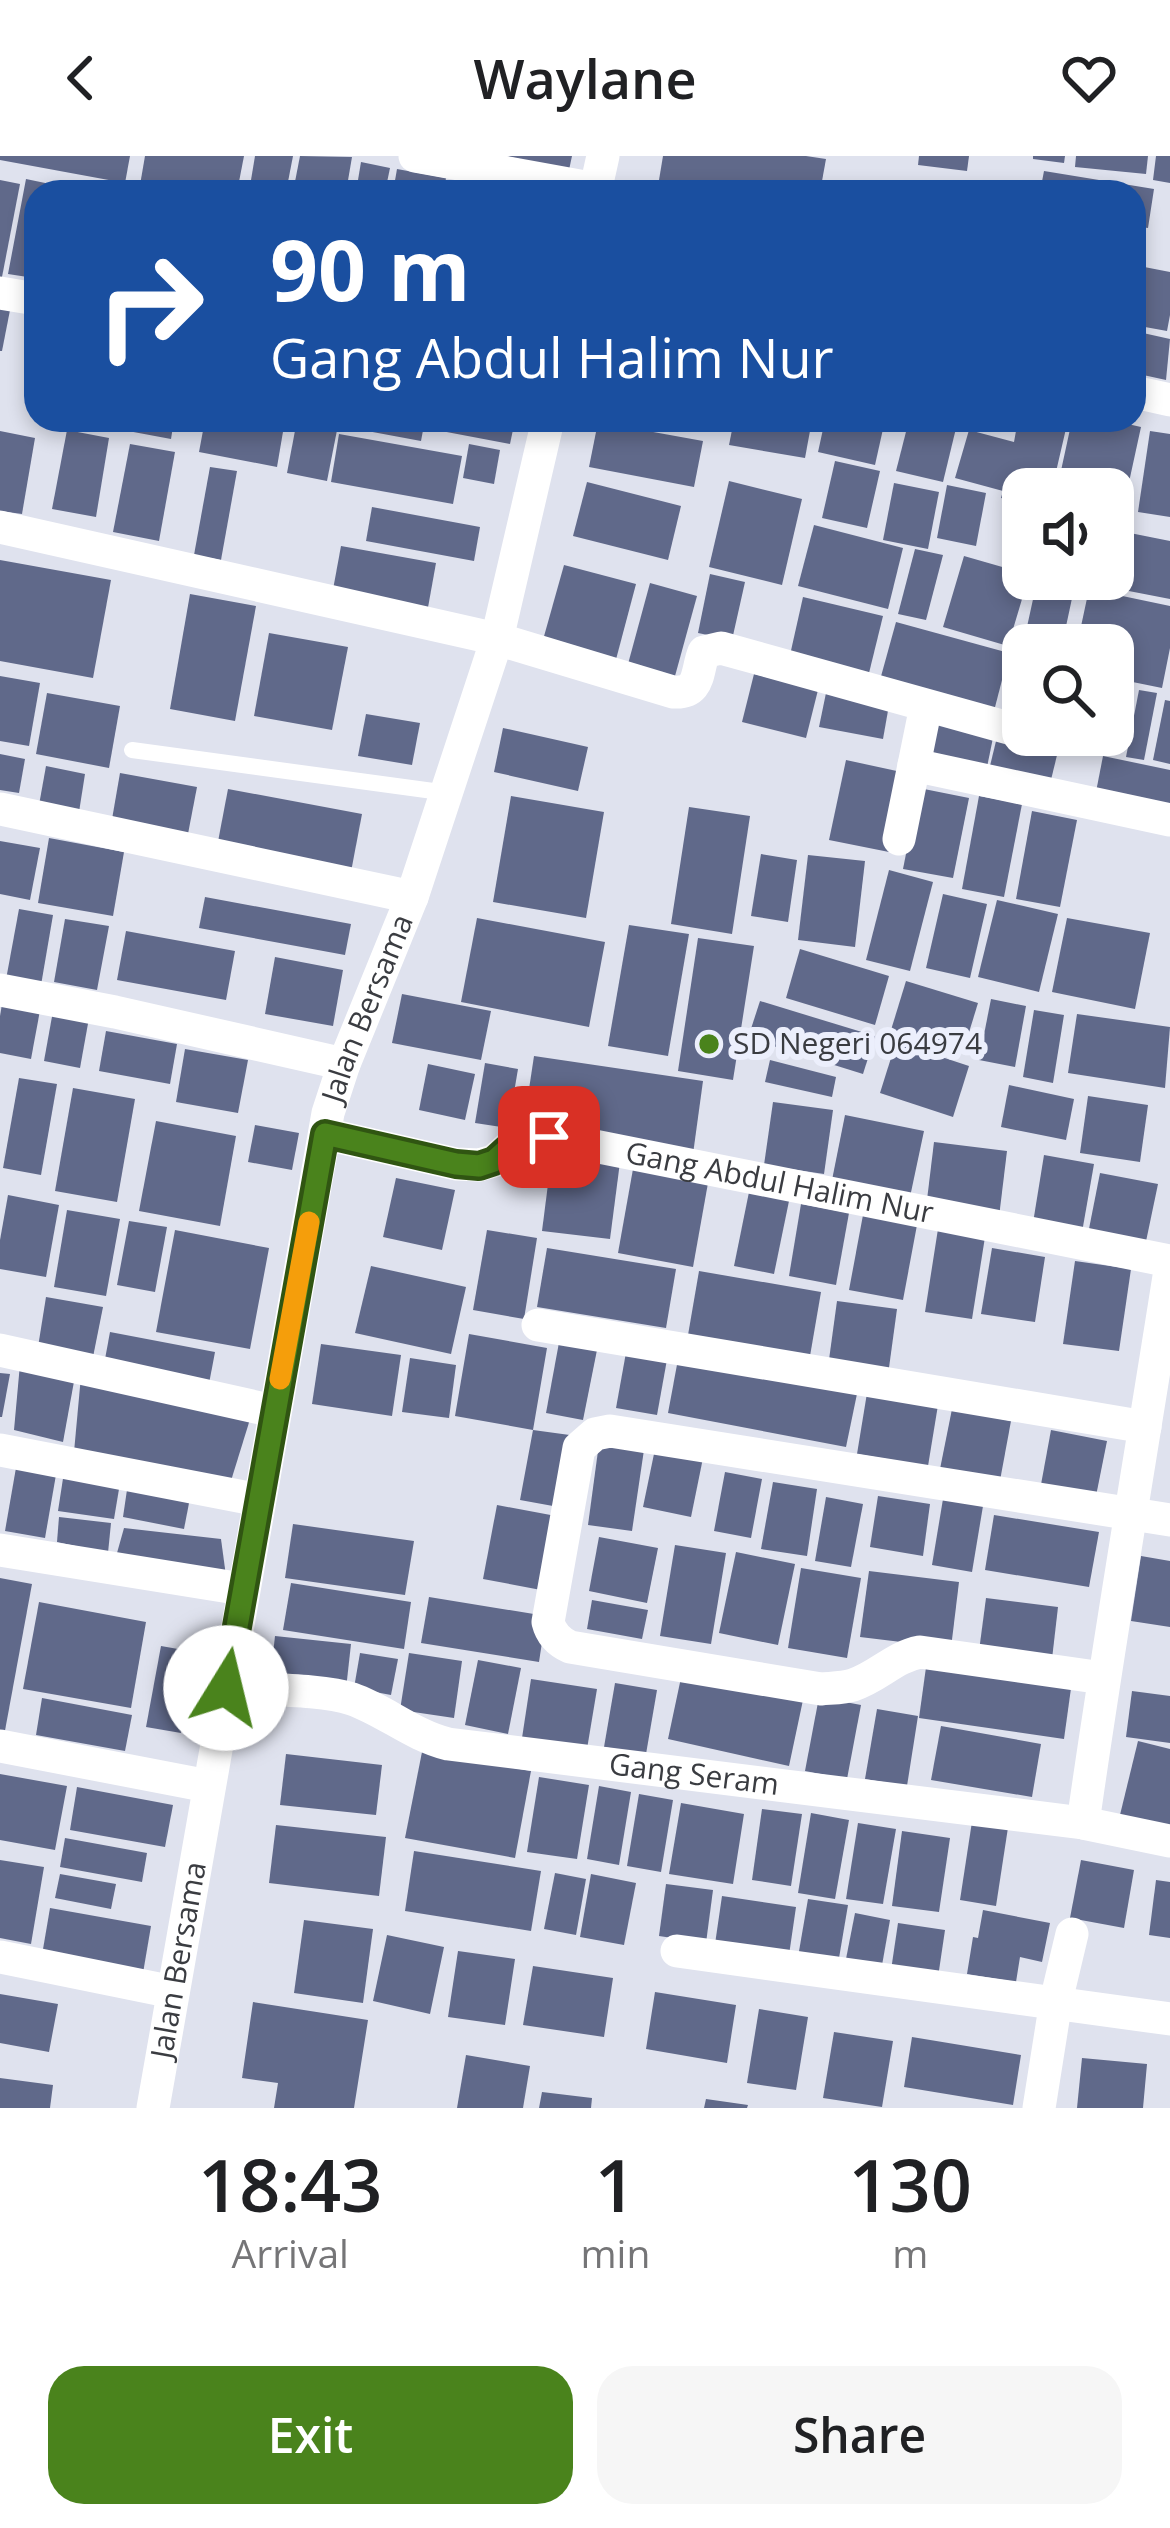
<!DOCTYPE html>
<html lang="en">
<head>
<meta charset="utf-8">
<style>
	body { margin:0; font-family:"Open Sans",sans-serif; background:#f6f6f6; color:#202124; height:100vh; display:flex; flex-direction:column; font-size:45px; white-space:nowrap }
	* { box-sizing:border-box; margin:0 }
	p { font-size:39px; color:#757577 }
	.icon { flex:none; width:66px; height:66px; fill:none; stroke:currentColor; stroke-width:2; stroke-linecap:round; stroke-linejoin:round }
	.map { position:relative; height:1952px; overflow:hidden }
	.side { display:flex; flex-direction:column; background:#fff; flex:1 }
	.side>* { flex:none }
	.banner { position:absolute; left:24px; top:24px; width:1122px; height:252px; border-radius:36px; box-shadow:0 6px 18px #0003; background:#1a4fa0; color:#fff; overflow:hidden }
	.controls { position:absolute; left:1002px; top:312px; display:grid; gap:24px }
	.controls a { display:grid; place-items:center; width:132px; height:132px; border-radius:24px; background:#fff; box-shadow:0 6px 18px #0003; font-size:60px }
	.pin { position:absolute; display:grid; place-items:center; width:102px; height:102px; color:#fff; margin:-51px; border-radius:24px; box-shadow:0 6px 18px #0006 }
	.me { position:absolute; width:132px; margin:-66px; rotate:9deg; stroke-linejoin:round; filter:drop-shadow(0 0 9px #0008) }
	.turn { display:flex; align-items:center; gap:42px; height:252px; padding:0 48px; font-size:54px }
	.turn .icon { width:156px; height:156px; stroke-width:2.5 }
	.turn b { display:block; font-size:84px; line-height:102px }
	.eta { display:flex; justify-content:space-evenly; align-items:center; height:204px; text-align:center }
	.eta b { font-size:72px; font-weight:600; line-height:84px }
	.action { display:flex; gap:24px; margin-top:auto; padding:24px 48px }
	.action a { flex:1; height:138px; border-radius:36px; background:#4a831c; color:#fff; font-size:48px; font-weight:600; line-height:138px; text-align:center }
	.action a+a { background:#f6f6f6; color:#202124 }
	header { display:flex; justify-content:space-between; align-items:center; height:156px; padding:0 48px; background:#fff; font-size:54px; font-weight:600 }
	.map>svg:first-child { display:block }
</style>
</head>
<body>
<header><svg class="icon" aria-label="back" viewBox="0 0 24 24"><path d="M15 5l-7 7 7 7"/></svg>Waylane<svg class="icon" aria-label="heart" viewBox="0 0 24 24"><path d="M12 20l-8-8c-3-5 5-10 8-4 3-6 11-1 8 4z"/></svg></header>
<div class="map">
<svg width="1170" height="1952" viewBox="0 0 1170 1952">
	<rect width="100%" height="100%" fill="#dfe2ee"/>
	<g fill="#60698a">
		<polygon points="0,0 130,0 125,27 0,4"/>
		<polygon points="145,0 244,0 237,36 179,36 140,29"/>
		<polygon points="255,0 293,0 286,36 249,36"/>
		<polygon points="300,0 352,1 346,36 293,36"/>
		<polygon points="506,0 572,0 569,14"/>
		<polygon points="663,0 806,0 826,3 820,36 657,36"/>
		<polygon points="919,0 969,0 967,15 918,9"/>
		<polygon points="1033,0 1065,0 1064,7 1033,3"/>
		<polygon points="1076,0 1148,0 1146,18 1075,11"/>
		<polygon points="1156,0 1170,0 1170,27 1153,24"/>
		<polygon points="361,6 390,12 385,36 356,36"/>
		<polygon points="397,13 446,22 444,36 393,36"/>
		<polygon points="1044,15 1154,33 1148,72 1134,70 1134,36 1040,36"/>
		<polygon points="462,17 551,36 458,36"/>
		<polygon points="26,23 50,28 49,36 36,36 34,122 8,118"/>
		<polygon points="0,24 20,28 2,121 0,121"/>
		<polygon points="1134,109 1170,116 1170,159 1167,175 1134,169"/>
		<polygon points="0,147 11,149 2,195 0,195"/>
		<polygon points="1134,175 1170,183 1166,224 1134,217"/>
		<polygon points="114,264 174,264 171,283 112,272"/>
		<polygon points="205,264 285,264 277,311 199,296"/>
		<polygon points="297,264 339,264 327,325 287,317"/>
		<polygon points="352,264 425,264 421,285 351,272"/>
		<polygon points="438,264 515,264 510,288 436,274"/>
		<polygon points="734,264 812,264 805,302 729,289"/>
		<polygon points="825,264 885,264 875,309 818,296"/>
		<polygon points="909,264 958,264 943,326 896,315"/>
		<polygon points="1018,264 1068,264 1052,333 1023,333 1023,347 1001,342 1003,335 955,322 969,274 1014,286"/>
		<polygon points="1072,264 1110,264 1141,271 1121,363 1113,362 1113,333 1057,333"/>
		<polygon points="598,266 703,285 694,331 589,311"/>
		<polygon points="67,274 109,282 96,361 52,353"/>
		<polygon points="0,275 35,282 22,358 0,355"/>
		<polygon points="1150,275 1170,278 1170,361 1138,356"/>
		<polygon points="339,278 462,300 453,348 331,326"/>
		<polygon points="130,288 175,296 159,385 113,376"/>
		<polygon points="469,288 500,294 494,328 463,322"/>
		<polygon points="835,305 880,315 867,372 822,362"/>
		<polygon points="210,311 237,315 221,404 194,399"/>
		<polygon points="729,325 802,343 782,429 709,411"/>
		<polygon points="587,326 681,350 668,404 573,380"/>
		<polygon points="894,327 939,336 928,393 883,384"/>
		<polygon points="947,329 986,337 976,390 937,382"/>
		<polygon points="372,351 480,371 474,405 366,385"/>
		<polygon points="814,369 903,392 888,453 798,430"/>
		<polygon points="1115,374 1170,385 1170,443 1103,430 1105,423 1113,423"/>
		<polygon points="341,390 436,407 427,457 332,439"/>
		<polygon points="915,393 943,399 926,464 898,458"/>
		<polygon points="964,400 1023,417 1023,423 1028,423 1008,490 943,471"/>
		<polygon points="0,404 111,424 93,522 0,505"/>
		<polygon points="564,409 636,428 614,511 541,491"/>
		<polygon points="710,418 745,426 732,484 698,477"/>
		<polygon points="1037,425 1074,433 1062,489 1023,489"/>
		<polygon points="650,427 697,440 675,520 628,508"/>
		<polygon points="1089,433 1170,450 1170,492 1162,532 1113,522 1113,489 1077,489"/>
		<polygon points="190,438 256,450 235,565 170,553"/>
		<polygon points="803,441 883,460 869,517 790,499"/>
		<polygon points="896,466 1009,497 994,555 880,524"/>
		<polygon points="269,477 348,491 332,574 254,560"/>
		<polygon points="1019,509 1023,510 1023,565 1007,561"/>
		<polygon points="754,518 818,534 806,582 742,566"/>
		<polygon points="0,520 40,527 29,590 0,585"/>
		<polygon points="1113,527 1128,530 1116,594 1070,585 1071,579 1113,579"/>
		<polygon points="1139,534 1157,537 1144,604 1126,601"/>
		<polygon points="47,537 120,550 109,612 36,598"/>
		<polygon points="826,537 889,549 883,583 819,571"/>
		<polygon points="1165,544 1170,545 1170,608 1153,604"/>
		<polygon points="931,557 995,572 986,616 922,601"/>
		<polygon points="366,558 420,567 412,609 358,600"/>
		<polygon points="503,572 588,591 578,635 494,616"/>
		<polygon points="998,577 1059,591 1050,628 989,614"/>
		<polygon points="0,598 25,603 19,637 0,634"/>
		<polygon points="1103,600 1170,614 1170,657 1095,641"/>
		<polygon points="846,604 906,617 889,696 829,684"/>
		<polygon points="46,610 85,618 79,656 39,649"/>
		<polygon points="120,617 197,631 187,683 111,669"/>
		<polygon points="919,632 969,642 953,722 903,713"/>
		<polygon points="228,633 362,658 350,721 216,696"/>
		<polygon points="511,640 604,656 586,762 493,746"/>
		<polygon points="979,640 1022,648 1004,741 962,733"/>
		<polygon points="689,651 750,660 732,778 671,768"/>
		<polygon points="1032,655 1077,664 1060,751 1016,743"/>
		<polygon points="49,682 124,696 113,760 38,747"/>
		<polygon points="0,685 40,692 30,744 0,738"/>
		<polygon points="761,698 797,704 788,766 751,760"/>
		<polygon points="808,699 865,705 855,791 798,784"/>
		<polygon points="889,714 933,726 910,815 866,804"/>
		<polygon points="943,738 987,748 970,822 926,812"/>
		<polygon points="205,741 351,768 345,799 199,772"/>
		<polygon points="997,744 1058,758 1039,836 978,821"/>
		<polygon points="19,753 53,759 40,835 5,829"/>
		<polygon points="477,762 605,786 589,871 461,846"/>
		<polygon points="1067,762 1150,777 1135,853 1052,836"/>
		<polygon points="65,763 109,770 97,834 54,826"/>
		<polygon points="629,769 689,778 668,900 608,890"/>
		<polygon points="126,775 235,795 226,844 117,824"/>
		<polygon points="698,782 754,790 733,924 678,915"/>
		<polygon points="800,793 889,820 875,869 786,842"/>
		<polygon points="275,801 343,814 333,870 265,858"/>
		<polygon points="906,825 978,847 963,896 891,874"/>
		<polygon points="402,838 491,855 481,904 392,887"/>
		<polygon points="3,842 41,849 31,903 0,897 0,860"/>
		<polygon points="991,843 1026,850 1015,911 979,904"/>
		<polygon points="760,845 875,880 863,918 748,882"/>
		<polygon points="1034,854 1064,859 1053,927 1023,921"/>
		<polygon points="53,855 89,862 80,912 44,905"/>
		<polygon points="1077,858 1170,871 1165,932 1068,917"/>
		<polygon points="106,875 177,888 170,928 99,915"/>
		<polygon points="896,886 969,910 953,961 880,937"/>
		<polygon points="185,893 248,904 238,957 176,946"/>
		<polygon points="534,900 703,925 693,998 523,973"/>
		<polygon points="770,904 836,921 832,941 765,926"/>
		<polygon points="485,907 518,913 508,972 475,967"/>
		<polygon points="428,908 475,918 465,964 419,954"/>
		<polygon points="19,922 57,928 41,1019 3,1012"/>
		<polygon points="1009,929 1074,943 1066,984 1001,971"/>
		<polygon points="73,932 135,943 117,1046 55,1035"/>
		<polygon points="1088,940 1148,949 1140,1006 1080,997"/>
		<polygon points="773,946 833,954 824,1018 764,1009"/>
		<polygon points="845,959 924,975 910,1041 832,1024"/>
		<polygon points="156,965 236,980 220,1070 139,1055"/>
		<polygon points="255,969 299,977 292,1014 248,1006"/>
		<polygon points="934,986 1007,995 999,1061 926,1052"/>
		<polygon points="552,997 620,1006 610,1083 542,1075"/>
		<polygon points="1044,999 1094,1008 1081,1082 1032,1073"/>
		<polygon points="633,1013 708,1027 693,1111 618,1097"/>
		<polygon points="1100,1017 1158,1028 1144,1095 1087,1083"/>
		<polygon points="396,1022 455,1034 442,1094 383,1081"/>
		<polygon points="749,1036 789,1045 774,1118 734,1110"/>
		<polygon points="8,1039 59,1049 46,1121 0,1113 0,1084"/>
		<polygon points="801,1048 849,1057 836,1129 789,1120"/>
		<polygon points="67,1054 120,1063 106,1140 54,1131"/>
		<polygon points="863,1059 917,1069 903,1144 849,1134"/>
		<polygon points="129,1065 167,1071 155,1136 117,1129"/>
		<polygon points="938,1073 985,1081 972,1163 925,1156"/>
		<polygon points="175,1074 269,1092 250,1193 156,1176"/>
		<polygon points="487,1074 537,1082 524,1163 473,1154"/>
		<polygon points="547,1092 676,1113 666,1172 537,1151"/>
		<polygon points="992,1092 1045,1101 1035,1166 981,1158"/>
		<polygon points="1075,1105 1131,1113 1119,1195 1063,1188"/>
		<polygon points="371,1110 466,1131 451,1198 355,1177"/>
		<polygon points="699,1115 821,1136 810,1200 688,1179"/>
		<polygon points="46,1141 103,1151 93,1201 38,1191"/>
		<polygon points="837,1145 897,1153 888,1219 828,1211"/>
		<polygon points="110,1176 215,1196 208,1233 103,1214"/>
		<polygon points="469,1178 547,1192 533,1274 577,1280 564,1352 520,1344 533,1274 455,1260"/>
		<polygon points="560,1181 598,1189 583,1264 546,1257"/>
		<polygon points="321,1188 401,1199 392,1260 312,1248"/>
		<polygon points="627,1191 668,1198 657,1259 616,1252"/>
		<polygon points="679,1198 858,1233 846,1291 668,1257"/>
		<polygon points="410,1202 456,1209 449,1262 402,1256"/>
		<polygon points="20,1208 75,1220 63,1286 14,1274"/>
		<polygon points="0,1217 10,1218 2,1261 0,1261"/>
		<polygon points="81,1220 251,1260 230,1328 74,1296"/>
		<polygon points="867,1237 938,1249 928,1310 857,1298"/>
		<polygon points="952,1253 1011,1265 999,1330 939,1318"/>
		<polygon points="1051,1274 1107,1285 1095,1345 1040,1334"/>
		<polygon points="600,1280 645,1287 632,1375 588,1369"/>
		<polygon points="655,1293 703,1302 691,1361 643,1351"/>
		<polygon points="17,1306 57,1313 45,1382 5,1375"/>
		<polygon points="64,1316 120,1327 114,1363 58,1355"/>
		<polygon points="725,1316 762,1323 751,1382 714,1375"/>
		<polygon points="773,1326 817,1333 807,1400 761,1393"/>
		<polygon points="128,1327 190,1342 184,1373 123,1361"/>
		<polygon points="878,1340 930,1348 923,1400 870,1391"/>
		<polygon points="826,1341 863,1348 851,1411 815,1405"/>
		<polygon points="943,1343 983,1350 972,1416 932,1409"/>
		<polygon points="497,1349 556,1360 541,1434 483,1423"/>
		<polygon points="994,1359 1099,1376 1089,1431 985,1414"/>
		<polygon points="59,1361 111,1367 108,1397 57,1386"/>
		<polygon points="293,1368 414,1385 405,1439 285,1422"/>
		<polygon points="124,1372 221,1383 226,1420 117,1397"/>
		<polygon points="599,1381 658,1392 647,1447 589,1435"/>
		<polygon points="675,1389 726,1397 711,1488 660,1480"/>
		<polygon points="736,1396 795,1408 778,1489 719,1477"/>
		<polygon points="1141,1400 1170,1405 1170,1471 1131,1465"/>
		<polygon points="801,1412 861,1422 847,1502 788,1492"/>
		<polygon points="869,1415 959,1426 951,1492 860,1481"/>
		<polygon points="0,1422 32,1428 4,1580 0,1580"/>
		<polygon points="291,1427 411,1446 404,1493 283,1474"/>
		<polygon points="429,1441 546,1460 539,1506 421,1487"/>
		<polygon points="986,1442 1058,1451 1052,1503 979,1495"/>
		<polygon points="592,1444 648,1454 642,1483 587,1473"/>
		<polygon points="39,1446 146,1466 131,1552 23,1533"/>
		<polygon points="275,1480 351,1488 346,1533 270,1525"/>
		<polygon points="161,1490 195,1496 181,1577 146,1571"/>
		<polygon points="360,1497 398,1503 391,1539 354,1532"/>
		<polygon points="409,1497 462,1505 454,1562 400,1554"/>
		<polygon points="478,1504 521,1512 508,1578 465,1569"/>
		<polygon points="927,1504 1072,1525 1064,1583 919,1562"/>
		<polygon points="682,1517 803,1544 789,1610 668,1583"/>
		<polygon points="531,1523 597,1533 587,1593 522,1582"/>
		<polygon points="615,1527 657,1534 646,1598 604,1591"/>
		<polygon points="1132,1535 1170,1540 1170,1587 1126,1581"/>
		<polygon points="819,1541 861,1549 847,1623 805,1615"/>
		<polygon points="42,1542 132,1559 125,1595 36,1579"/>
		<polygon points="877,1553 918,1560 907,1630 865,1623"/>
		<polygon points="941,1570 1041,1588 1032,1641 931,1624"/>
		<polygon points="1138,1585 1170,1593 1170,1676 1119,1663"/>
		<polygon points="422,1596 531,1615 515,1702 405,1682"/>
		<polygon points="286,1598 382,1609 376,1659 280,1649"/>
		<polygon points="0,1618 67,1630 55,1694 0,1684"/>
		<polygon points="539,1621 589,1629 577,1703 527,1696"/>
		<polygon points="599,1630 631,1636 619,1709 587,1703"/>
		<polygon points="77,1631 173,1649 165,1691 70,1674"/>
		<polygon points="639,1638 673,1644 661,1716 627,1710"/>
		<polygon points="681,1647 744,1658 733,1728 669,1718"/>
		<polygon points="762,1653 802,1658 791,1730 752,1724"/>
		<polygon points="811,1657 849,1664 835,1743 798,1737"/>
		<polygon points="973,1659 1009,1665 996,1750 960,1744"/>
		<polygon points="858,1667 896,1673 883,1748 846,1743"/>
		<polygon points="276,1669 386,1681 379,1740 269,1727"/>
		<polygon points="902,1675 950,1682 939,1756 892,1750"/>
		<polygon points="65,1682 147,1697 142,1726 60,1711"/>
		<polygon points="414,1695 541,1715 531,1775 405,1755"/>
		<polygon points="0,1704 44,1711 31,1788 0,1782"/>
		<polygon points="1081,1704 1134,1714 1124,1772 1070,1762"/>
		<polygon points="555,1717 586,1723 576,1779 544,1773"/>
		<polygon points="60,1718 116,1728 111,1753 55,1742"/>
		<polygon points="591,1718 636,1727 624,1789 580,1781"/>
		<polygon points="1156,1724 1170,1726 1170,1782 1149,1779"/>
		<polygon points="666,1728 713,1734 706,1787 659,1780"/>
		<polygon points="722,1740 796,1751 789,1799 715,1788"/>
		<polygon points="808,1743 848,1749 838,1808 798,1801"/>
		<polygon points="50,1752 151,1770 142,1823 41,1805"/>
		<polygon points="983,1754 1050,1767 1042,1806 1020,1801 1016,1826 967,1818 973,1781 978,1782"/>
		<polygon points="855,1757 890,1764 881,1815 845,1808"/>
		<polygon points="304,1764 373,1773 363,1847 294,1837"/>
		<polygon points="898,1767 945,1774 937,1828 890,1821"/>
		<polygon points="387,1779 444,1791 430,1858 373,1845"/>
		<polygon points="458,1795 515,1803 505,1869 448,1861"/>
		<polygon points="533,1810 613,1822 604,1881 523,1869"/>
		<polygon points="655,1836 736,1849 727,1907 646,1893"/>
		<polygon points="0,1838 58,1848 49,1896 0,1887"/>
		<polygon points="253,1846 368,1864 354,1952 274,1952 278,1927 242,1922"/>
		<polygon points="759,1853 808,1861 796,1934 747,1927"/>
		<polygon points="834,1876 893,1885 882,1951 823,1942"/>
		<polygon points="912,1881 1021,1899 1013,1949 904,1931"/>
		<polygon points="466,1899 530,1910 523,1952 457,1952"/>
		<polygon points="1082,1902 1147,1908 1143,1952 1077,1952"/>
		<polygon points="0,1922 53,1929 50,1952 0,1952"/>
		<polygon points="542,1936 592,1942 591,1952 539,1952"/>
		<polygon points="706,1943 748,1949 747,1952 704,1952"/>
	</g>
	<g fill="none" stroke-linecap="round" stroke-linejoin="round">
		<polyline stroke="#fff" stroke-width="16" points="132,594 448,637"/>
		<g stroke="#fff" stroke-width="33">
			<polyline points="415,0 596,33"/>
			<polyline points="595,36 603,0"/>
			<polyline points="0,137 36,143"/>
			<polyline points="1134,236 1170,244"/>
			<path d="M0 371 497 483 673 536C701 538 696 516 704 496L721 492 1023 576"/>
			<polyline points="914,609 1170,664"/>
			<polyline points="0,653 412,741"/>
			<polyline points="899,683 926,550"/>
			<polyline points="0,834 115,856 344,908"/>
			<path id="s1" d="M325 978 456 1008 479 1009 494 1005 515 986 527 982 549 981 1170 1105"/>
			<polyline points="538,1169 1145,1271"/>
			<polyline points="0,1194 274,1255"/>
			<polyline points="0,1294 259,1344"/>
			<polyline points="0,1394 242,1433"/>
			<path d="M1103 1522 920 1496C894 1501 878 1521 853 1529 844 1532 832 1532 821 1533L570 1491C559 1486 551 1478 548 1466L579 1292 595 1278 610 1275 1170 1364"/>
			<path id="s2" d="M227 1531C260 1534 322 1533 352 1543 386 1555 412 1579 448 1588L1083 1667 1170 1685"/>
			<polyline points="0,1590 208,1630"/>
			<path d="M1083 1667C1109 1483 1141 1299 1170 1114"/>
			<polyline points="677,1795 1170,1863"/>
			<polyline points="0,1801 173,1836"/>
			<path id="s3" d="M153 1952 328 957 344 908 412 741 497 483 548 264"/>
			<polyline points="1039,1952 1056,1845 1072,1778"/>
		</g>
	</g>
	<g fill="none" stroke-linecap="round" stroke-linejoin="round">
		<defs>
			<polyline id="route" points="226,1532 325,978 456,1008 479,1010 494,1005 515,986 527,982 549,981"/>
		</defs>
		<use href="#route" stroke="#305512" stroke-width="30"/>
		<use href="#route" stroke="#4a831c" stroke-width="21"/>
		<polyline stroke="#f59e0b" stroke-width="21" points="280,1223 309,1066"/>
	</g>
	<circle fill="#4a831c" stroke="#eceffc" stroke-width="4.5" cx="709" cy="888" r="12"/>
	<g text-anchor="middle" stroke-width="12" stroke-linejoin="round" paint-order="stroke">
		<g font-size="30" fill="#3a3c41" stroke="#eceffc">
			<text dy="10" stroke="none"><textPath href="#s3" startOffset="1122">Jalan Bersama</textPath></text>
			<text dy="10" stroke="none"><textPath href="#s1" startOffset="471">Gang Abdul Halim Nur</textPath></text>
			<text dy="10" stroke="none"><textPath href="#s2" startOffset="480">Gang Seram</textPath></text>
			<text dy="10" stroke="none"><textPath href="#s3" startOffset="150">Jalan Bersama</textPath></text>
		</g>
		<g font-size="30" fill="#3a3c41" stroke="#eceffc" text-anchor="start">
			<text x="733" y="898">SD Negeri 064974</text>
		</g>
	</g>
</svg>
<div class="controls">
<a><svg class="icon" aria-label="sound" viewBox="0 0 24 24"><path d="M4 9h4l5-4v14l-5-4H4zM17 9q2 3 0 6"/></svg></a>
<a><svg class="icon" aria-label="search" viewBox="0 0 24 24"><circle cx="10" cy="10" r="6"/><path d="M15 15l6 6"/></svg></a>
</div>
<div class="pin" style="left:549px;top:981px;background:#d93025"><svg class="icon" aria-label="arrive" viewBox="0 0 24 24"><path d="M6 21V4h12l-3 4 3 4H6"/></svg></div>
<svg class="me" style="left:226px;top:1532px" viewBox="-20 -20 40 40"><circle r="19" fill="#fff"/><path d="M0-13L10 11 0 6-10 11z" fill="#4a831c"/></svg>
<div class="banner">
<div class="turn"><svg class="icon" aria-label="right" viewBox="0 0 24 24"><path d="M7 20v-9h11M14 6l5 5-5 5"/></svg><div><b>90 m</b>Gang Abdul Halim Nur</div></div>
</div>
</div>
<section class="side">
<div class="eta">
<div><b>18:43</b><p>Arrival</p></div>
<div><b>1</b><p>min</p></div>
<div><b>130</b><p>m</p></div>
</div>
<div class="action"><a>Exit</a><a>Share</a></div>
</section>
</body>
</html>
